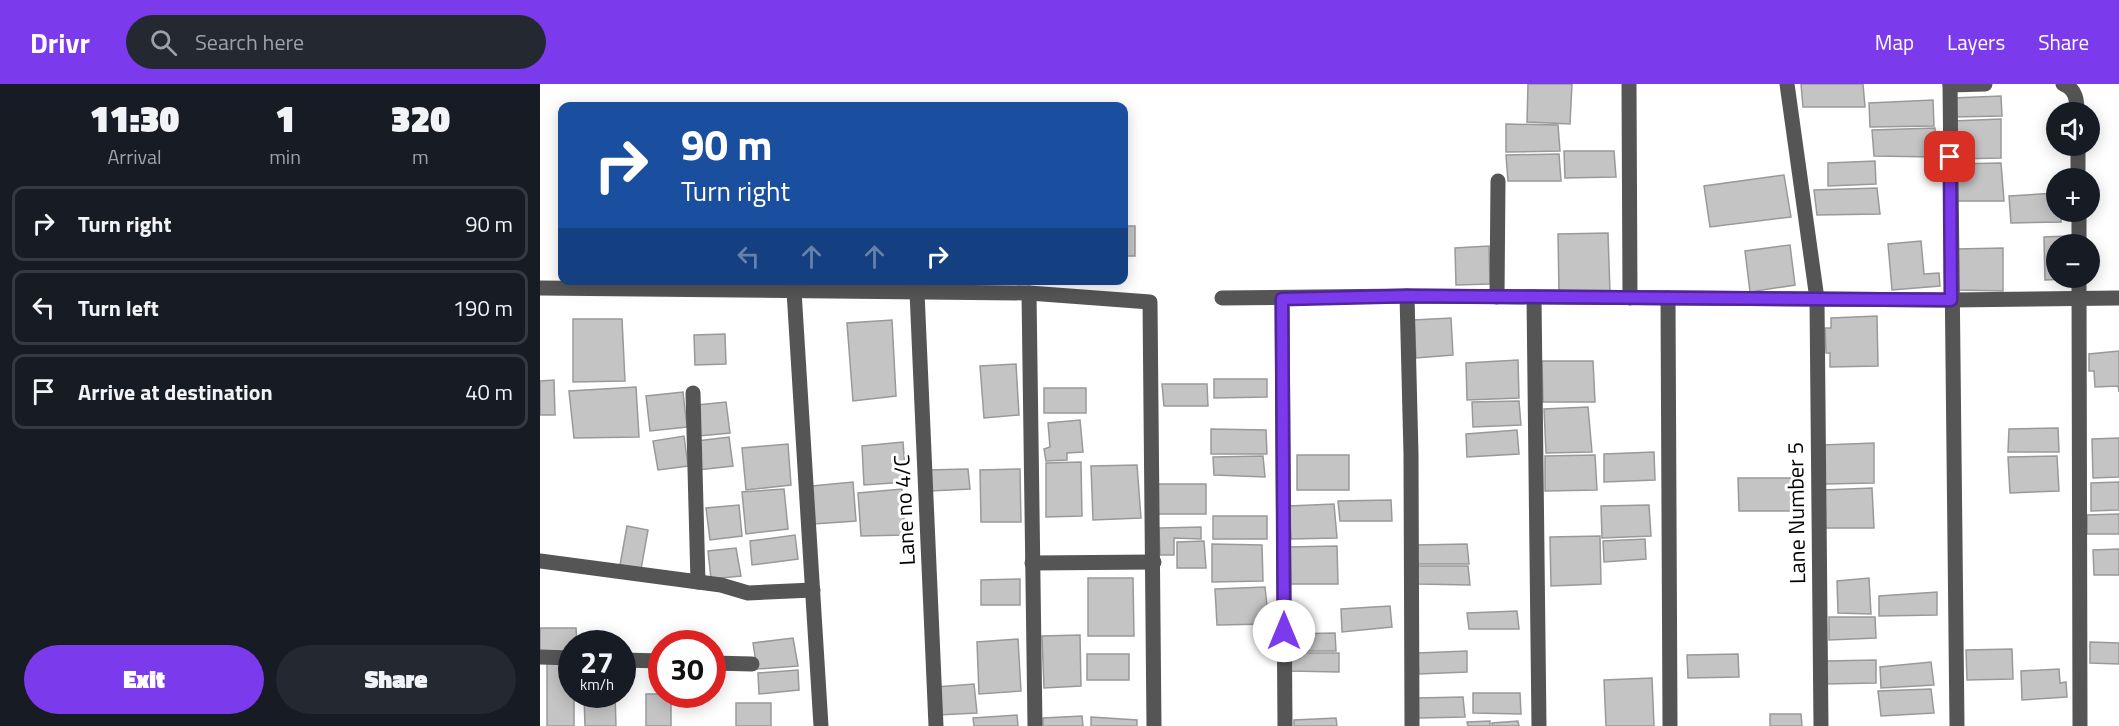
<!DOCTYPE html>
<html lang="en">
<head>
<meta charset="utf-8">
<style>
	body { margin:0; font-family:"Titillium Web",sans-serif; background:#242831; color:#f1f3f6; height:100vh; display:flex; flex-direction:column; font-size:22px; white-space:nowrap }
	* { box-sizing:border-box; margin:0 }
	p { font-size:20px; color:#9ea1a6 }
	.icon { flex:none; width:33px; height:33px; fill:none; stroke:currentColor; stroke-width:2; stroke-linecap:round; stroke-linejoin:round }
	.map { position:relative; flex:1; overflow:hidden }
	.drawer { display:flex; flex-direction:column; background:#171b24; width:540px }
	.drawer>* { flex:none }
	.top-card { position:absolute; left:18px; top:18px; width:570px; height:183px; border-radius:12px; box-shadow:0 3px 15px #0003; background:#1a4fa0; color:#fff; overflow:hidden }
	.buttons { position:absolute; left:1506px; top:18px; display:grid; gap:12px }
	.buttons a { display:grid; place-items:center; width:54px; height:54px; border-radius:50%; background:#171b24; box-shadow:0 3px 15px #0003; font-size:30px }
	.speed { position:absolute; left:18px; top:546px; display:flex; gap:12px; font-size:30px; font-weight:700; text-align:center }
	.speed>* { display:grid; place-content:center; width:78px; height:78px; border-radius:50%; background:#171b24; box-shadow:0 3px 15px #0003; line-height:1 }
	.speed small { font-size:15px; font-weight:400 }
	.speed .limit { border:9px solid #d22; background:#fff; color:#111 }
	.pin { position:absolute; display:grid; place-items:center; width:51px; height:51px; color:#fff; margin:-26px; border-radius:12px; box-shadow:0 3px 9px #0006 }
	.me { position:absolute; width:66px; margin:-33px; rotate:0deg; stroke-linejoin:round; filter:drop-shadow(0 0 4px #0008) }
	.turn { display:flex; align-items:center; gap:21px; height:126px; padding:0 24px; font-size:27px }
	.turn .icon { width:78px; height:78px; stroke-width:2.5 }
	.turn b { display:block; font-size:42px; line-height:51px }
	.lanes { display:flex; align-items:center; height:57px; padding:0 24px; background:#0003; justify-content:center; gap:30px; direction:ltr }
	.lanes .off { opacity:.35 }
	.eta { display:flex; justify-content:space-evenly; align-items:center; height:102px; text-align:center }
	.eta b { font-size:36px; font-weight:800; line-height:42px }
	.action { display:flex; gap:12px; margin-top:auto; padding:12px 24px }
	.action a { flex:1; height:69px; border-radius:36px; background:#7c3aed; color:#fff; font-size:24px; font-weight:800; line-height:69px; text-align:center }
	.action a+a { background:#242831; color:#f1f3f6 }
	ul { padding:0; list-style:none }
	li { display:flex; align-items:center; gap:18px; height:75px; margin:0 12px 9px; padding:0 12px; border:3px solid #363941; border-radius:12px }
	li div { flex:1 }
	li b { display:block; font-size:22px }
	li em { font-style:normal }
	header { display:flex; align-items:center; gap:36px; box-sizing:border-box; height:84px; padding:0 30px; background:#7c3aed; color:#fff }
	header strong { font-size:28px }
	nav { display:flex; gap:33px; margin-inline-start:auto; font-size:21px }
	.search { width:420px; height:54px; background:#242831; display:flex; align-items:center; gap:15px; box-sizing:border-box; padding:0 21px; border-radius:33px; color:#9ea1a6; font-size:22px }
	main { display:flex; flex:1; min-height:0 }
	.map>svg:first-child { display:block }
</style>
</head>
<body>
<header>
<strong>Drivr</strong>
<div class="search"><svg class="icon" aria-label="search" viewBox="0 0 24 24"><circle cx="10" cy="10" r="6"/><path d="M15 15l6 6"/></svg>Search here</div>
<nav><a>Map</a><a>Layers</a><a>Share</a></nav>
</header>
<main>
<section class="drawer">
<div class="eta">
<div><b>11:30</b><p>Arrival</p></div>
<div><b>1</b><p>min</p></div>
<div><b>320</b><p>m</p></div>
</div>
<ul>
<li><svg class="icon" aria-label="right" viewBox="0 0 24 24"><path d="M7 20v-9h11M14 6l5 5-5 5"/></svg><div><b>Turn right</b></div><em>90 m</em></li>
<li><svg class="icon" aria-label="left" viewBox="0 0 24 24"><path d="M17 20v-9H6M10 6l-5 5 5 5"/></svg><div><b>Turn left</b></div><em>190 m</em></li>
<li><svg class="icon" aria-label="arrive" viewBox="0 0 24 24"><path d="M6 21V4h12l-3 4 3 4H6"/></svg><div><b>Arrive at destination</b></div><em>40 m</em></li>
</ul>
<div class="action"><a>Exit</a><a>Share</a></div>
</section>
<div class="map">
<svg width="1579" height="642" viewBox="0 0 1579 642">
	<rect width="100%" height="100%" fill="#fff"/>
	<g fill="#c4c4c4" stroke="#999" stroke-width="1.5">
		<polygon points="988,0 1032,0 1030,40 987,38"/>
		<polygon points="1261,0 1323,0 1325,23 1263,23"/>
		<polygon points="1461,12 1462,32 1413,33 1413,14"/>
		<polygon points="1393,16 1394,42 1330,43 1329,19"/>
		<polygon points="1461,35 1461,74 1414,75 1413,37"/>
		<polygon points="966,40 1018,41 1020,67 966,68"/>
		<polygon points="1395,44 1397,73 1334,72 1332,46"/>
		<polygon points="1024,67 1074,67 1076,93 1025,94"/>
		<polygon points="1019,70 1021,97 968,97 966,71"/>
		<polygon points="1335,77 1336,100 1288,102 1288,79"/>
		<polygon points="1461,79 1464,117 1414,117 1413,80"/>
		<polygon points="1244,91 1251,133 1170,143 1164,102"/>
		<polygon points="1337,104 1340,130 1277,131 1274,106"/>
		<polygon points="1516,109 1516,128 1521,128 1521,138 1471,139 1469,112"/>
		<rect x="584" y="142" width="11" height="30"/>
		<polygon points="1068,149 1070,209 1019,208 1018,150"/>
		<polygon points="1528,152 1528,160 1516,160 1516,194 1529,195 1505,196 1504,153"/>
		<polygon points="1381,157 1384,190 1399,189 1400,202 1352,206 1348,160"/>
		<polygon points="1250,161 1255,201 1210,208 1205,167"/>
		<polygon points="949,162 950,200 916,201 915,164"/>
		<polygon points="1463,164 1463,207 1417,206 1416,165"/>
		<polygon points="1337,232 1338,282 1290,283 1290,269 1286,269 1285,244 1291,244 1291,234"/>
		<polygon points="911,234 913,271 876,274 874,236"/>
		<polygon points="33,235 82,235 85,297 33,298"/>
		<polygon points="352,236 356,312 313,317 307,239"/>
		<polygon points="185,250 186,280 155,281 154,251"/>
		<polygon points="1579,267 1579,308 1578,302 1555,303 1554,287 1549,287 1549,270"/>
		<polygon points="978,276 979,314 927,316 926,279"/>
		<polygon points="1002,277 1053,277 1055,318 1003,318"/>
		<polygon points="476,280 479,331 444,334 440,282"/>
		<polygon points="674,295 727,295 727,313 674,314"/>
		<polygon points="14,296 15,331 0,331 0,297"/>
		<polygon points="622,300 667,300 668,322 624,322"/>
		<polygon points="96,303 99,353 34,354 29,307"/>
		<rect x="504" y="304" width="42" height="25"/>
		<polygon points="143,308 147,343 110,347 106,312"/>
		<polygon points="979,317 981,341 933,343 932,318"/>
		<polygon points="186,318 190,349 159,352 157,321"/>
		<polygon points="1048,323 1052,368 1006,369 1004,325"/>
		<polygon points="540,336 543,368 527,369 527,376 506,377 504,365 510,363 508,339"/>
		<polygon points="1518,344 1519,368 1468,368 1469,345"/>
		<polygon points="671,345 726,346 727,370 671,370"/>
		<polygon points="977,346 979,370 927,373 926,350"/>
		<polygon points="144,352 148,382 118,386 113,357"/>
		<polygon points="189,353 193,382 158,386 157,357"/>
		<polygon points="1579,354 1579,393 1553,394 1552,355"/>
		<polygon points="363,358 366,398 324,401 322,362"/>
		<polygon points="1334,359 1334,399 1284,400 1283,361"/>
		<polygon points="248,360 251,401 206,406 202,364"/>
		<polygon points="1114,368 1115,396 1064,398 1064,370"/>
		<rect x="757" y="371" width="52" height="35"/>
		<polygon points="1055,371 1057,406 1005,407 1005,372"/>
		<polygon points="723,372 725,393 674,391 673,373"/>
		<polygon points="1517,372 1519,407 1470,409 1468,373"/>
		<polygon points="541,378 542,432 506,433 506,379"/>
		<polygon points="597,381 601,434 553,436 551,382"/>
		<polygon points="428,385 430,405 390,407 388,386"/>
		<polygon points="480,385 481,438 441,438 440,386"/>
		<polygon points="1198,394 1257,394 1259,427 1199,427"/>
		<polygon points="313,398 316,437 274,440 272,402"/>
		<polygon points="1579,398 1579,426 1551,427 1551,399"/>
		<rect x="618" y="400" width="48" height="30"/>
		<polygon points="1332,404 1334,444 1284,444 1283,406"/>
		<polygon points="244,405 248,445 206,450 202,408"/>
		<polygon points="362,405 365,451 321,452 318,409"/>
		<polygon points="851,416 852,437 800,437 798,417"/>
		<polygon points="794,420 797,454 751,455 749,422"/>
		<polygon points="199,421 202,452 170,456 166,424"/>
		<polygon points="1109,421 1111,452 1062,454 1061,422"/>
		<polygon points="1579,430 1579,450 1547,450 1547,431"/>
		<rect x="673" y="432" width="54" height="23"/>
		<polygon points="87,442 108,446 101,485 80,481"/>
		<polygon points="661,443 661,455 634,454 634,471 620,471 619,444"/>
		<polygon points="255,451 258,475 212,481 210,457"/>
		<polygon points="1060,452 1061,500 1011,502 1010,453"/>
		<polygon points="1105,455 1106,475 1064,478 1063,457"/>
		<polygon points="664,457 666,484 637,484 637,458"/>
		<polygon points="672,460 722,461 723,497 672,498"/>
		<polygon points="927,460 929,480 874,480 874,461"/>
		<polygon points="797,462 798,500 749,500 749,463"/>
		<polygon points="196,464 201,492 171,495 168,467"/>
		<polygon points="1579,465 1579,491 1554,491 1553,466"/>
		<polygon points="877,482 928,482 930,501 878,500"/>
		<polygon points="548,494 593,494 594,552 548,552"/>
		<polygon points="1329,494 1331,530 1298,529 1297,497"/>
		<polygon points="480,495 480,521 441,521 441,496"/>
		<polygon points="725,503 729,540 677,541 675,505"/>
		<polygon points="1397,508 1397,531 1339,532 1339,512"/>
		<polygon points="850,522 852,543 802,548 801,525"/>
		<polygon points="977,527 979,545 929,545 927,529"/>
		<polygon points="1289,533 1335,533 1336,554 1289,556"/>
		<polygon points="0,544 36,544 37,560 32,560 32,569 0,568"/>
		<polygon points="795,549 796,567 747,567 747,550"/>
		<polygon points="540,551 541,602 504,604 502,552"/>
		<polygon points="253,554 258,582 217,585 213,559"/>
		<polygon points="478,555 481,607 439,610 437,558"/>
		<polygon points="1550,558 1579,559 1579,580 1550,579"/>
		<polygon points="1472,565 1473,595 1427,596 1426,566"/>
		<polygon points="927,567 927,588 879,590 877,569"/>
		<polygon points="748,569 799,569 799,588 749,587"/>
		<rect x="547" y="570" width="42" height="26"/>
		<polygon points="1198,570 1199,593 1148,594 1147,571"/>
		<polygon points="7,576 32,576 32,610 34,610 34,642 7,642"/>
		<polygon points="1336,576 1336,599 1285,600 1286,577"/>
		<polygon points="1391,578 1394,601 1341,604 1340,583"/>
		<polygon points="1519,585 1520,599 1526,598 1527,613 1482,616 1481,587"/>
		<polygon points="258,586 259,606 219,610 218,589"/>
		<polygon points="1112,594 1114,642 1066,642 1064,596"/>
		<polygon points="434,600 437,629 398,631 396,603"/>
		<polygon points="1391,605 1394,629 1341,632 1338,607"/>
		<polygon points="933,609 980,609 981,630 933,629"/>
		<polygon points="44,610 75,610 76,642 45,642"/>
		<rect x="106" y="610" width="25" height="32"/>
		<polygon points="923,613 925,633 878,634 877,614"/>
		<rect x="196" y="619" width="35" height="23"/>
		<polygon points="1230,630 1261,630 1262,642 1230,642"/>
		<polygon points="477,631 478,642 434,642 433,634"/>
		<polygon points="542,632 543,642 503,642 503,634"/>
		<polygon points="551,633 597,636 597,642 551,642"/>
		<polygon points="796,634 797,642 754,642 754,636"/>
		<polygon points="950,637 950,642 928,642 927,638"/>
		<polygon points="978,637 979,642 952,642 952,639"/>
	</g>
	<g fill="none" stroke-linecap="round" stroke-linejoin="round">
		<g stroke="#555" stroke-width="15">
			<polyline points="1089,0 1090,214"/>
			<polyline points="1247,0 1277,215 1281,642"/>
			<polyline points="1410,0 1417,642"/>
			<path d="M1523 0C1536 5 1537 16 1537 28"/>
			<polyline points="1410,1 1445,0"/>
			<polyline points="1538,62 1538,94"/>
			<polyline points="1539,128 1539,160"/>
			<polyline points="1539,194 1540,642"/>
			<polyline points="0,204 489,209 610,218 614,642"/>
			<polyline points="254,207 281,642"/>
			<polyline points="377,208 396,642"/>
			<polyline points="489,209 495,642"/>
			<polyline points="867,212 871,370 872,642"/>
			<polyline points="957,213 958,97"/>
			<polyline points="994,213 999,642"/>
			<polyline points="682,214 867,212 1411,216 1579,214"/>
			<polyline points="1128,214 1130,642"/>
			<polyline points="742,215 745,642"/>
			<polyline points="153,309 158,498"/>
			<polyline points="0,477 181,501 208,509 273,506"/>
			<polyline points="492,479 614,478"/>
			<polyline points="0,573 32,574"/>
			<polyline points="82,576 122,577"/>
			<polyline points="172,579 212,580"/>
		</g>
	</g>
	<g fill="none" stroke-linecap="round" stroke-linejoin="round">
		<defs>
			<polyline id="route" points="744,547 742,215 867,212 1411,216 1410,73"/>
		</defs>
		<use href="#route" stroke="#51269a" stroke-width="15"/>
		<use href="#route" stroke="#7c3aed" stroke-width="10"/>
	</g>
	<g text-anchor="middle" stroke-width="6" stroke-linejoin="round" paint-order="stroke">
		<g font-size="22" fill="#000" stroke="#fff">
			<text transform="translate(364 426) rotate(-93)" y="8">Lane no 4/C</text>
			<text transform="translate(1256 429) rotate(-91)" y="8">Lane Number 5</text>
		</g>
	</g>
</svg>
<div class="buttons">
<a><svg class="icon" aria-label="sound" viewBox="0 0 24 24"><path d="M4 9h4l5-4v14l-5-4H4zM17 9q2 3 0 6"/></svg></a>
<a>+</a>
<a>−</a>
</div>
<div class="speed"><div>27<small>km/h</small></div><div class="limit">30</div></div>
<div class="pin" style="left:1410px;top:73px;background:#d93025"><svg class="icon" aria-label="arrive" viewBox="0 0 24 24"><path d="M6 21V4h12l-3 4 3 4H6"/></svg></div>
<svg class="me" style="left:744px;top:547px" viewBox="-20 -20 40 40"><circle r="19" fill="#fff"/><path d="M0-13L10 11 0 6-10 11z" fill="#7c3aed"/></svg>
<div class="top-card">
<div class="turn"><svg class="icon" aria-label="right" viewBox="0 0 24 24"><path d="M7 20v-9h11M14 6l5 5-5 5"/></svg><div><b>90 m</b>Turn right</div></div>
<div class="lanes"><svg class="icon off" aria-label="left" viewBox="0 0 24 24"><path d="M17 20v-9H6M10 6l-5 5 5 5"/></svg><svg class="icon off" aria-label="ahead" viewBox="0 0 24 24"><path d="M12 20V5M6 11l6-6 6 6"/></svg><svg class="icon off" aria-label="ahead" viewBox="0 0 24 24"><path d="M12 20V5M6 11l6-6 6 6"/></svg><svg class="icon" aria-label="right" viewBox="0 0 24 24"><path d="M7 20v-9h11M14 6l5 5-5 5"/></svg></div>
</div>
</div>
</main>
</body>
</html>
